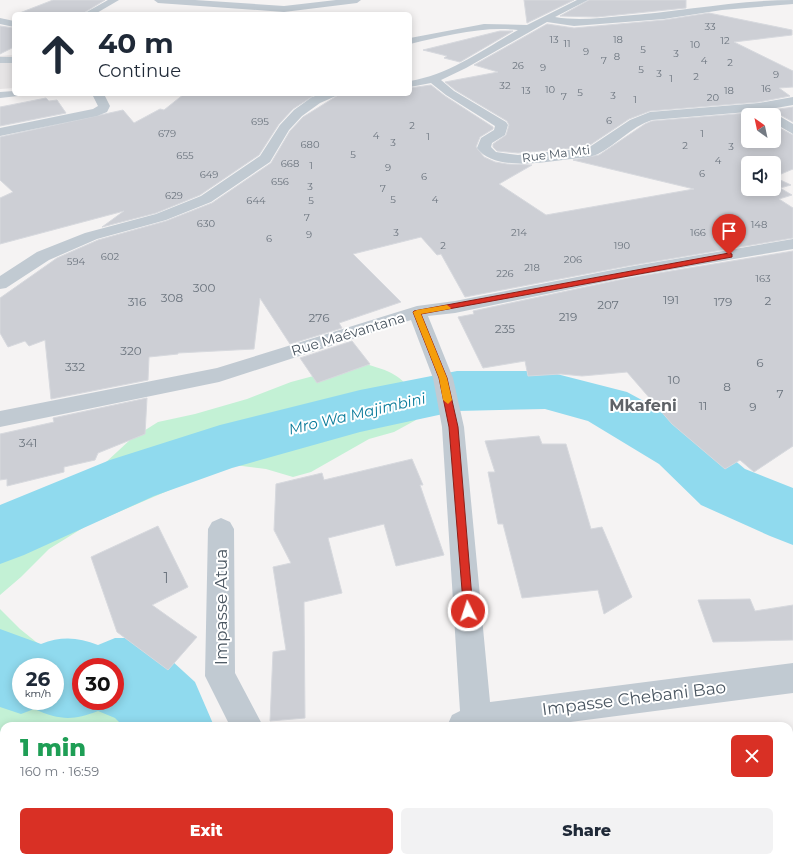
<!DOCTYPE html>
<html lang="en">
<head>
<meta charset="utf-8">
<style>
	body { margin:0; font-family:Montserrat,sans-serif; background:#f2f2f3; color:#1f2937; height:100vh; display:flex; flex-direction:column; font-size:15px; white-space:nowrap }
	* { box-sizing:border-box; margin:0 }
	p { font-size:13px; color:#747a83 }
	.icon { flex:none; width:22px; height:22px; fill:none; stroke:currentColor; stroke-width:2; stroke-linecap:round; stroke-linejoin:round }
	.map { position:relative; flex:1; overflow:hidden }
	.details { position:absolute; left:0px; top:722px; width:793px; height:140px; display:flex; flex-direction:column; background:#fff; border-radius:12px 12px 0 0; box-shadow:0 2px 10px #0003 }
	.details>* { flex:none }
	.banner { position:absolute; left:12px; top:12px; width:400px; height:84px; border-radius:6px; box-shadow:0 2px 10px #0003; background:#fff; color:#1f2937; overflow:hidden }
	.needle { width:26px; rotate:327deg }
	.controls { position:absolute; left:741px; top:108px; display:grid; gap:8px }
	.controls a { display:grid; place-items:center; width:40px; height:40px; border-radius:6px; background:#fff; box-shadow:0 2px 10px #0003; font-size:20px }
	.speed { position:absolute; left:12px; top:658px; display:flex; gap:8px; font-size:20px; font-weight:700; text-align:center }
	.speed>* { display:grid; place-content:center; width:52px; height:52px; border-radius:50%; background:#fff; box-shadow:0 2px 10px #0003; line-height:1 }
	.speed small { font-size:10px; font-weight:400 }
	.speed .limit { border:6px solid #d22; background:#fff; color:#111 }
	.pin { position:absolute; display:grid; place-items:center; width:34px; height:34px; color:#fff; margin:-41px -17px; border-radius:50% 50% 50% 0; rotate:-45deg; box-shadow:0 0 4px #0007 }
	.pin .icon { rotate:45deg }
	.me { position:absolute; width:44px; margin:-22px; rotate:356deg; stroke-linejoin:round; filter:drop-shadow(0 0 3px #0008) }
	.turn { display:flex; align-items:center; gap:14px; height:84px; padding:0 20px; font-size:18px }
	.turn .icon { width:52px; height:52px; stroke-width:2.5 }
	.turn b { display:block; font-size:28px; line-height:34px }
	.round { display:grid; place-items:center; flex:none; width:42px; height:42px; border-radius:6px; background:#f2f2f3 }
	.summary { display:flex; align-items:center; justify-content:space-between; height:68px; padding:0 20px }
	h1 { font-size:24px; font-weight:800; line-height:30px; color:#1e9e55 }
	.action { display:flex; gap:8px; margin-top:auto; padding:8px 20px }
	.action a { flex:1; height:46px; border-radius:6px; background:#d93025; color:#fff; font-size:16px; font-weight:800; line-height:46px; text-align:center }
	.action a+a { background:#f2f2f3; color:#1f2937 }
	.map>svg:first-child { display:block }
</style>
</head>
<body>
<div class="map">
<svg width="793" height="862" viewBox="0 0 793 862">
	<rect width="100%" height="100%" fill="#f5f3f3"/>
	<polygon fill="#e6e4e5" points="14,55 14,88 0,89 0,56"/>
	<g fill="#c3f1d5" fill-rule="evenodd">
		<path d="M362 363C393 372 398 373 419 399L416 420 394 432 369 439 311 472 293 477 266 469 234 465 186 483 86 526 49 549 21 577 0 595V524L41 508 78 488 131 439 158 422 195 414 247 399 291 382Z"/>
		<path d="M0 609 20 629 81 678V701H111L150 726H4V858H205L203 862H0ZM21 667H55V701H21Z"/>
	</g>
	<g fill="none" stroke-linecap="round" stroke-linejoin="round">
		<g fill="#90daee" fill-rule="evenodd">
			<polygon points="457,371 545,371 627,392 701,432 745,469 793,488 793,545 770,536 701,505 659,464 588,421 545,409 457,411 360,432 232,468 154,496 24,555 0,564 0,505 110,460 220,425 360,390"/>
			<path d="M0 629 41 644C61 636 78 637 98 645L115 638H132L160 650 195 682 214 726H123L115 718 98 711C72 721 60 720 34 709L21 714 0 707ZM21 667H55V701H21ZM81 667H115V701H81Z"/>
			<polygon points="83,858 181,858 179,862 82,862"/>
		</g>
	</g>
	<g fill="#cdcfd5" stroke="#d7d9de">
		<polygon points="53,0 105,0 82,14 17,14"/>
		<polygon points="524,0 574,0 527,23"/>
		<polygon points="589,0 686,0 686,8 597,17 560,16"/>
		<polygon points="709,13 792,30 792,35 734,42 793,71 793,87 779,88 790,96 759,102 650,111 629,119 587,147 518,153 497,151 493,147 493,144 506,135 509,125 507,121 455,90 445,82 498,72 474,65 547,24 574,28 664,20"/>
		<polygon points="0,26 14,28 14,47 0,54"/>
		<polygon points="500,31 513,31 460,62 444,58 447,56 423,50"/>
		<polygon points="431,85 445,96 493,127 493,129 480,137 476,147 484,157 495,162 507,164 532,165 499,184 546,215 694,189 573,160 599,155 645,124 652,121 759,112 793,107 793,122 775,112 768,115 748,115 748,141 774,141 774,125 793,135 793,169 774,177 774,163 748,163 748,189 774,189 774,177 791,185 780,188 792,195 779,199 793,208 793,238 628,266 465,297 441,254 437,255 421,237 353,254 401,302 339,323 342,328 290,344 260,298 254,349 178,353 178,354 149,357 148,380 51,399 45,340 29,346 25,341 8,347 0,333 0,298 57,258 98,240 166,221 212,203 271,163 290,131 303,117 340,94 410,94 410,88"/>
		<polygon points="184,94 316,94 293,109 279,124 259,155 200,195 156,213 102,227 124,211 0,244 0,198 13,192 0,180 0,137 123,110 134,123 160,109 164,110"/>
		<polygon points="46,98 49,101 57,100 66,113 0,126 0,107"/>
		<polygon points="793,251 793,446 754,472 740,460 725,469 672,424 627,372 582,376 561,374 528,376 525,361 483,368 458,317 474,314 473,311 628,278"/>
		<polygon points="352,341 370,364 317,383 300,358"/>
		<polygon points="147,398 145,434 98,453 95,460 64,467 64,472 7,486 7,479 0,480 0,434 54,422 53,418"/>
		<polygon points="539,436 542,444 566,444 591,529 602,527 632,597 604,614 598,590 522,598 503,524 498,524 488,472 495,472 485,441"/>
		<polygon points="412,459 423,485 420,485 444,555 396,566 384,524 328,538 342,593 304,602 305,718 270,721 273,652 286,650 273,567 291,563 274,530 276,484 322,473 324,480"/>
		<polygon points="158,526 188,587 152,605 197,637 168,670 117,632 91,557"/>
		<polygon points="750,599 755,611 793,605 793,640 713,642 698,600"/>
	</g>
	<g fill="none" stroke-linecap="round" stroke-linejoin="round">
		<g fill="#c1cad2" fill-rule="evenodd">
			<polygon points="108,0 119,0 95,14 83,14"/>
			<polygon points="154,0 195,0 284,6 336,0 361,0 357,3 284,12 158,3"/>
			<path d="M577 0H588L555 17C578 21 599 18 622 16 679 12 736 0 793 0V4L722 10 664 19 574 26 547 22 466 68 441 80 454 91 506 122 508 125 505 135 492 143 491 147 496 152 518 155 588 148 630 120 650 112 759 103 793 97V105L759 111 652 120C631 127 617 144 598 154 590 158 579 158 571 159 546 162 494 172 477 148L481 138 494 130 495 126 446 95 431 83 410 87V81C449 75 484 49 518 30 482 26 445 36 410 44V38L484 24 527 25Z"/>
			<polygon points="0,18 14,21 14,27 0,24"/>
			<rect x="0" y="57" width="14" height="6"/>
			<polygon points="14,91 14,94 20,94 18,96 0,98 0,92"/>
			<polygon points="92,94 104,94 110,106 107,112 97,116 0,136 0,128 93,109 98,106"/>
			<polygon points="321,94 338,94 336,96 320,103 302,116 289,130 270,162 211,202 166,220 97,239 49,260 6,288 0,289 0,276 37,252 85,233 156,214 201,196 260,156 280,125 294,110 312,97"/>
			<polygon points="774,113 793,124 793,134 774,123 774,115 769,115"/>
			<polygon points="793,239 793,249 628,277 455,313 428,316 453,378 464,427 490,702 793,663 793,693 540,726 447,726 452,715 460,711 442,427 433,378 411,320 219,382 0,427 0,411 217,368 417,306 455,301 628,267"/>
			<polygon points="221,518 230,522 234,529 235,673 263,726 230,726 205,676 208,529 212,522"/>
			<polygon points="286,858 343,858 344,862 284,862"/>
		</g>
	</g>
	<polygon fill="#d93025" stroke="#8d1f18" points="729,253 732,254 732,257 421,314 447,378 458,427 473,611 472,615 468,617 464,615 449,427 439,378 413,312 414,311"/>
	<polygon fill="#f59e0b" points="447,305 451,308 450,309 421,314 447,378 452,400 448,404 443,400 439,378 413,312 417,310"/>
	<g text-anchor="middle" stroke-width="4" stroke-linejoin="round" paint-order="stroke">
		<g font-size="10" fill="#6b747e">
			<text x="710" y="30">33</text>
			<text x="554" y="43">13</text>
			<text x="618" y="43">18</text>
			<text x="725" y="44">12</text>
			<text x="567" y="47">11</text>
			<text x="695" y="48">10</text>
			<text x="643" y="53">5</text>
			<text x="586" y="55">9</text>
			<text x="676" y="57">3</text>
			<text x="617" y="60">8</text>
			<text x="604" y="64">7</text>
			<text x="704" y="64">4</text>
			<text x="730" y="66">2</text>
			<text x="518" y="69">26</text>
			<text x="543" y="71">9</text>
			<text x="641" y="73">5</text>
			<text x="659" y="77">3</text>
			<text x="776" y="78">9</text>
			<text x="696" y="80">2</text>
			<text x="671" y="82">1</text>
			<text x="505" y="89">32</text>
			<text x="766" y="92">16</text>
			<text x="550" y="93">10</text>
			<text x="526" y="94">13</text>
			<text x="729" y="94">18</text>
			<text x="580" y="96">5</text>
			<text x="613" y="99">3</text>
			<text x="564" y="100">7</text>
			<text x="713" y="101">20</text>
			<text x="635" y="103">1</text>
			<text x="609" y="124">6</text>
			<text x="260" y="125">695</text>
			<text x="412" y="129">2</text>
			<text x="167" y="137">679</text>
			<text x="702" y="137">1</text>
			<text x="376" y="139">4</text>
			<text x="428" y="140">1</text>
			<text x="393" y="146">3</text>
			<text x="310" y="148">680</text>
			<text x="685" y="149">2</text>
			<text x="731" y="150">3</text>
			<text x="353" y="158">5</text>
			<text x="185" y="159">655</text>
			<text x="718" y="164">4</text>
			<text x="290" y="167">668</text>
			<text x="311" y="169">1</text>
			<text x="388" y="171">9</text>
			<text x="702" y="177">6</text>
			<text x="209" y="178">649</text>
			<text x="424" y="180">6</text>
			<text x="280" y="185">656</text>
			<text x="310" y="190">3</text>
			<text x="383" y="192">7</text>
			<text x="174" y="199">629</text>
			<text x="393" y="203">5</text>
			<text x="435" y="203">4</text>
			<text x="256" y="204">644</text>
			<text x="311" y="204">5</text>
			<text x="307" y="221">7</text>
			<text x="206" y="227">630</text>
			<text x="759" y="228">148</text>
			<text x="396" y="236">3</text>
			<text x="519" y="236">214</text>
			<text x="698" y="236">166</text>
			<text x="309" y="238">9</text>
			<text x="269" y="242">6</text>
			<text x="443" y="249">2</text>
			<text x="622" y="249">190</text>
			<text x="110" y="260">602</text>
			<text x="573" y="263">206</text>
			<text x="76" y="265">594</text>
			<text x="532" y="271">218</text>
			<text x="505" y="277">226</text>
			<text x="763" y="282">163</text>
		</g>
		<g font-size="12" fill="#4a5661" stroke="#fff">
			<text transform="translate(556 154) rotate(-7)" y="4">Rue Ma Mti</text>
		</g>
		<g font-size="12" fill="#6b747e">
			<text x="204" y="292">300</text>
			<text x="172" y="302">308</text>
			<text x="671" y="304">191</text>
			<text x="768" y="305">2</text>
			<text x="137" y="306">316</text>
			<text x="723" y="306">179</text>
			<text x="608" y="309">207</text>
			<text x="568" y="321">219</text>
			<text x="319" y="322">276</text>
			<text x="505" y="333">235</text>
			<text x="131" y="355">320</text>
			<text x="760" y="367">6</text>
			<text x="75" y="371">332</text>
			<text x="674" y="384">10</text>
			<text x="727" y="391">8</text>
			<text x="780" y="398">7</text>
			<text x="703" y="410">11</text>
			<text x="753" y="411">9</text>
			<text x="28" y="447">341</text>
		</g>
		<g font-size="14" fill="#4a5661" stroke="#fff">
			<text transform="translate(348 334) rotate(-17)" y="5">Rue Maévantana</text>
		</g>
		<g font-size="14" fill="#6b747e">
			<text x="166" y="583">1</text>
		</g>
		<g font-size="15" font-style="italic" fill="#0c7c9b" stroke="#fff">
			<text transform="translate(357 414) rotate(-13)" y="5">Mro Wa Majimbini</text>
		</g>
		<g font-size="16" font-weight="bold" fill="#5f6368" stroke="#fff">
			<text x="643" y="411">Mkafeni</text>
		</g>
		<g font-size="17" fill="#4a5661" stroke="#fff">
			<text transform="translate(221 607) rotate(-90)" y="6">Impasse Atua</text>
			<text transform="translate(634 698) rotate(-7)" y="6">Impasse Chebani Bao</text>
		</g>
	</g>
</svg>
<div class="controls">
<a><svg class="needle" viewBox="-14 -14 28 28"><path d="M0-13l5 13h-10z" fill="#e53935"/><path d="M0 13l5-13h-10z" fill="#747a83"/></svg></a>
<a><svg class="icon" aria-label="sound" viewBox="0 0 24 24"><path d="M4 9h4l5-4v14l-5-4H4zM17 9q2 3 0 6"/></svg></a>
</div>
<div class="speed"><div>26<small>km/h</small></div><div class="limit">30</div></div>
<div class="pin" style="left:729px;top:255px;background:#d93025"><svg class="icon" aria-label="arrive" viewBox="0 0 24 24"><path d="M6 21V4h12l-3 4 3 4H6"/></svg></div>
<svg class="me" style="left:468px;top:611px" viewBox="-20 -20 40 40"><circle r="17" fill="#d93025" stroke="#fff" stroke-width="3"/><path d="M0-11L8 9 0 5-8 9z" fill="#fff"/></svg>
<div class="banner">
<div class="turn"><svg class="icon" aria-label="ahead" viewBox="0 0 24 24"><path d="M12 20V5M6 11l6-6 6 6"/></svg><div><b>40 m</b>Continue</div></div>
</div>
<section class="details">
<div class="summary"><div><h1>1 min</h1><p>160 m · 16:59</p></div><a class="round" style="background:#d93025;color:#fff"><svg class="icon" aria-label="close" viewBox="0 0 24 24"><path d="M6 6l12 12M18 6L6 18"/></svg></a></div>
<div class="action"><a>Exit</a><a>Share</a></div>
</section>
</div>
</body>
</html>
